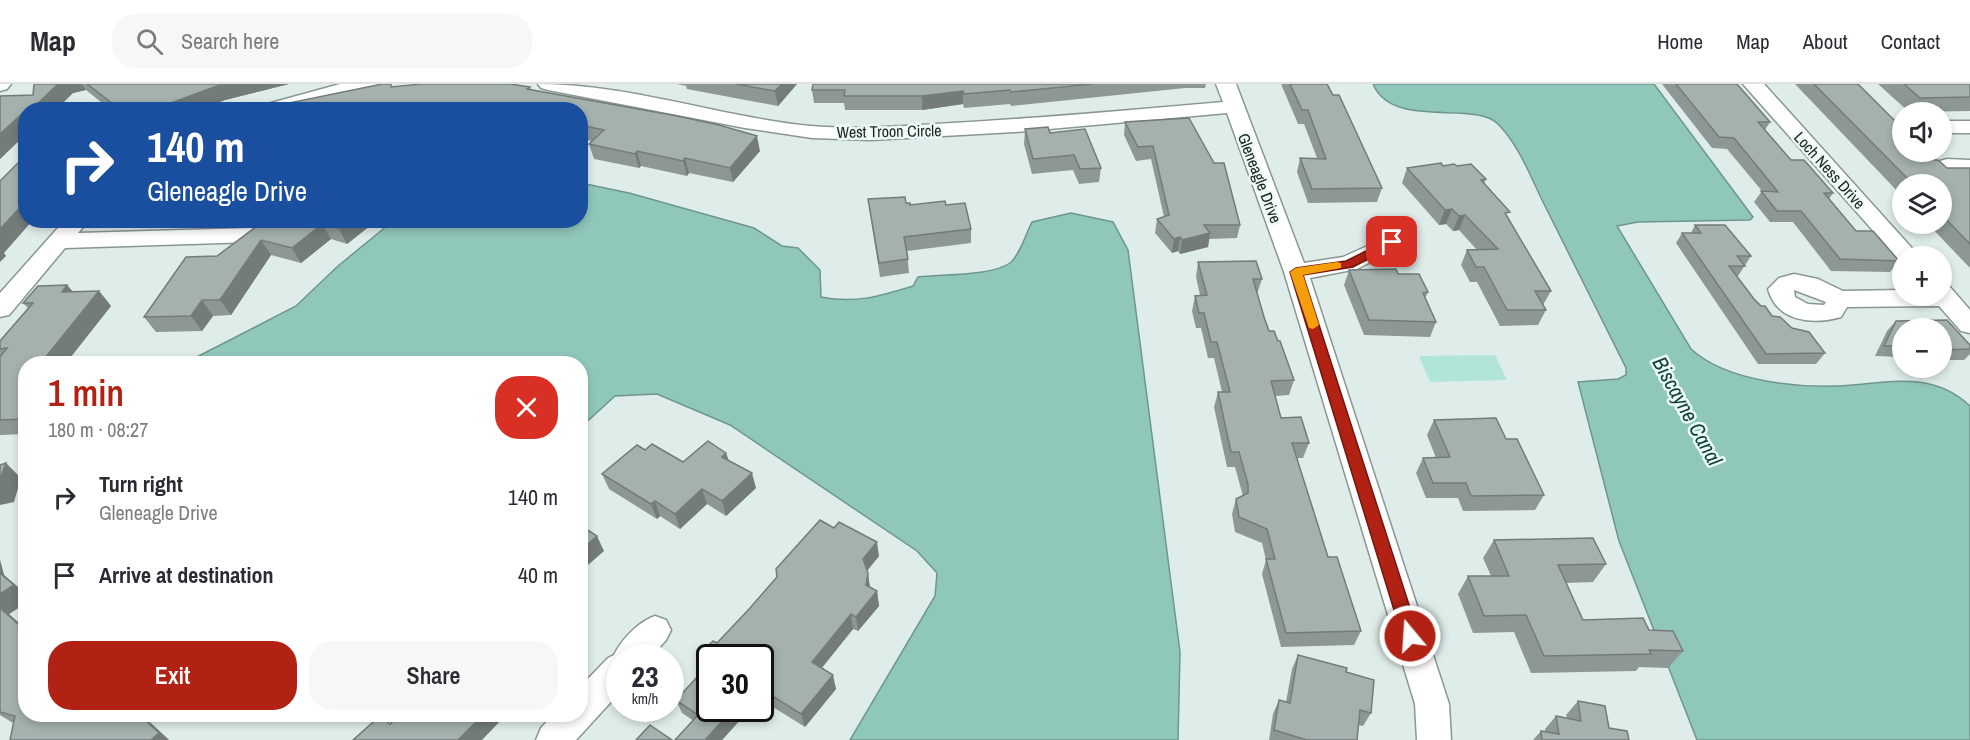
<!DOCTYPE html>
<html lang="en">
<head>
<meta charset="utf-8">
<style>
	body { margin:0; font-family:"Archivo Narrow",sans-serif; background:#f7f7f7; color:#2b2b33; height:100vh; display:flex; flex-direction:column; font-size:22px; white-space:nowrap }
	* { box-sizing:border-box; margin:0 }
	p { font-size:20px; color:#7c7c81 }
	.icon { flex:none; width:33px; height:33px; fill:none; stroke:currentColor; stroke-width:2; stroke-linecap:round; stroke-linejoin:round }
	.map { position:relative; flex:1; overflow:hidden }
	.sheet { position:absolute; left:18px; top:272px; width:570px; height:366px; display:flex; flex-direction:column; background:#fff; border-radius:24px; box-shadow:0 3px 9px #0003 }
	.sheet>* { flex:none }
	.guide { position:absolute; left:18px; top:18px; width:570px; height:126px; border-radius:24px; box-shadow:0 3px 9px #0003; background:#1a4fa0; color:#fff; overflow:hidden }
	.buttons { position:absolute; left:1892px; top:18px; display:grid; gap:12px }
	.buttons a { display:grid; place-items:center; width:60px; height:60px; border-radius:50%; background:#fff; box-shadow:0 3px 9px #0003; font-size:30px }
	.speed { position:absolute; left:606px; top:560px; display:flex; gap:12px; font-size:30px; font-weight:700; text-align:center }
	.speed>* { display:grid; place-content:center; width:78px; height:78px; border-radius:50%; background:#fff; box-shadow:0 3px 9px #0003; line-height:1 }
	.speed small { font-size:15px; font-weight:400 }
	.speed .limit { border:3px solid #111; border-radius:9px; background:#fff; color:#111 }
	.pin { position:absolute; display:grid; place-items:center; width:51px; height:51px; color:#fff; margin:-26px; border-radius:12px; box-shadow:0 3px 9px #0006 }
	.me { position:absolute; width:66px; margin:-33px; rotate:342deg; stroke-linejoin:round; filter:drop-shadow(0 0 4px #0008) }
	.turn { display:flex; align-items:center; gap:21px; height:126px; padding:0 30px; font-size:27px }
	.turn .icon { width:78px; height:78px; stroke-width:2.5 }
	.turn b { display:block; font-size:42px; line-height:51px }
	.round { display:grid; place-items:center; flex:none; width:63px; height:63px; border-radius:24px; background:#f7f7f7 }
	.summary { display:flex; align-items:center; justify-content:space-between; height:102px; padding:0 30px }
	h1 { font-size:36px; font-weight:600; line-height:45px; color:#b12215 }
	.cta { display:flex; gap:12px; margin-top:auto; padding:12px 30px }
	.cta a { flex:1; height:69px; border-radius:24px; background:#b12215; color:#fff; font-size:24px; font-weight:600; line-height:69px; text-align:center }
	.cta a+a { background:#f7f7f7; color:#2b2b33 }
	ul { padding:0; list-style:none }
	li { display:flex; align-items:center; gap:18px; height:78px; padding:0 30px }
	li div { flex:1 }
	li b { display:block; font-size:22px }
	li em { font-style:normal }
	header { display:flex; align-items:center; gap:36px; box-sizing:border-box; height:84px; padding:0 30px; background:#fff; border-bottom:2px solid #e1e1e2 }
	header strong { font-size:28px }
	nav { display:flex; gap:33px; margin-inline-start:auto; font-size:21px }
	.search { width:420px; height:54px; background:#f7f7f7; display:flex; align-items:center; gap:15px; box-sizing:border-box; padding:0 21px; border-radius:24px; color:#7c7c81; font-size:22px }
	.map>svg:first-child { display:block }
</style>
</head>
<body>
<header>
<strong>Map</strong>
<div class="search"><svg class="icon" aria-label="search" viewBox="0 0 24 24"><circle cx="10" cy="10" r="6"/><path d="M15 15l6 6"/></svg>Search here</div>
<nav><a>Home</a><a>Map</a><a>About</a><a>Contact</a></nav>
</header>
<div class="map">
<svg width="1970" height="656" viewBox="0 0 1970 656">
	<rect width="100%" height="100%" fill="#dfedea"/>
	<polygon fill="#b1e5da" points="1495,271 1507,296 1430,298 1419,272"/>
	<g fill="#90c7bb" stroke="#6e968d" stroke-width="1.5">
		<path d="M1373 0H1654L1753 133 1750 136 1638 138 1617 142 1691 265C1728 299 1804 305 1853 301 1896 297 1935 289 1970 322V656H1697L1619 457 1578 298 1618 295 1626 291V284C1599 229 1571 175 1544 120 1531 94 1519 61 1498 40 1474 16 1392 46 1373 0Z"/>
		<path d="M581 99 629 109 754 144 782 162 798 164 820 186 821 213C855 220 881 212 913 202L918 193C942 190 992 192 1010 179 1020 171 1026 149 1032 138L1071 129 1113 138 1128 166 1180 568 1178 656H850L935 512 937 489 917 467 730 341 657 310 615 312 581 343 580 279H185L296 222 338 182 393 137 580 136Z"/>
	</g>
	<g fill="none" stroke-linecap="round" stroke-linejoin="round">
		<defs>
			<g id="minor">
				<polygon points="0,0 11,0 7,5 0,7"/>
				<polygon points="340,0 381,0 378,4 337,12 291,26 257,26 260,22"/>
				<path d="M538 0C630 0 720 33 811 42 858 46 905 42 952 39 1042 34 1132 26 1223 18L1216 0H1236L1304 179 1343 173 1392 151 1400 153 1403 158 1400 163 1357 185 1310 194 1449 620 1451 656H1417L1415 620 1284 188 1227 29 1015 48 871 56 812 54 745 44 548 6 541 4Z"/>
				<polygon points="1743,0 1764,0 1919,172 1902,172 1902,178 1900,177"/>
				<rect x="1941" y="37" width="29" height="12"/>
				<polygon points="1947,75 1970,76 1970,88 1940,85 1936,81 1940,77"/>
				<polygon points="65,136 89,136 78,149 253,144 261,146 264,151 261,156 253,158 65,164 9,231 0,233 0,209"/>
				<path d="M1794 190 1818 195 1843 207 1902 206V212H1941V201L1950 203 1970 226V249L1961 247 1939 222 1847 223 1841 233C1813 241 1777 238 1768 205L1779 194ZM1794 206 1826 218 1824 221 1808 220 1795 213Z"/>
				<path d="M655 532 666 536 671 546 666 556 651 573H620V608L576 656H536L541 644 554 630H580V603L608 574 614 571C622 555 638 538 655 532Z"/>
			</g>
		</defs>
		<use href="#minor" stroke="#8a9693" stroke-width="3"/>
		<use href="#minor" fill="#fff" fill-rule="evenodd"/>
	</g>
	<g fill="#8d9896">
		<polygon points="34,0 289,0 225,16 199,26 111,26 86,6 73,9 26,26 26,50 0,75 0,12 33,11"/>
		<polygon points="677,0 797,0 778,22 687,5 686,2"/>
		<polygon points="813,0 1206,0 1205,4 1185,4 1011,22 1010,20 964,24 963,20 922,26 845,26 844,19 814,19 812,6"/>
		<polygon points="1281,0 1327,0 1382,104 1377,118 1308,119 1297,88 1300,74 1317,74 1304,40 1298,40"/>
		<polygon points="1662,0 1737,0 1770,38 1765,46 1791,76 1833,109 1829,115 1856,147 1899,177 1890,188 1831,187 1793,138 1770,138 1754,118 1762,107 1727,65 1712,64"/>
		<polygon points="1795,0 1858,0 1934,76 1947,84 1970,84 1970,184 1928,140 1941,140 1941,100 1902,100 1902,112"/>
		<polygon points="1878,0 1970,0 1970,27 1909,28"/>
		<polygon points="393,3 530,3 531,6 760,67 733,98 689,89 687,92 641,82 639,84 594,75 589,60 592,57 580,55 580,26 291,26"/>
		<polygon points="1189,34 1240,141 1237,154 1209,155 1208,163 1180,170 1178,167 1172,169 1155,149 1157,135 1164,133 1151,75 1136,77 1124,51 1125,38"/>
		<polygon points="1025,45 1050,49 1101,84 1099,98 1079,100 1073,86 1032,90 1024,60"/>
		<polygon points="1443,82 1457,82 1486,95 1484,100 1507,133 1551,207 1543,221 1546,226 1538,241 1500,242 1477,198 1470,198 1461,181 1467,166 1477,166 1459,146 1453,147 1446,140 1439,141 1402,99 1407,84"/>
		<polygon points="868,115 906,119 910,121 946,121 971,145 971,159 907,167 909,189 880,193 870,129"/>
		<polygon points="265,136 371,141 347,160 331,155 301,179 271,171 231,231 213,232 202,247 156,248 144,233 217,172"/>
		<polygon points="1695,141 1751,172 1738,192 1737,192 1754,215 1772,232 1792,244 1825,269 1816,280 1758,280 1676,159 1682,149 1691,149"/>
		<polygon points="1198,178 1262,195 1257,210 1269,247 1278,257 1294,296 1289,311 1275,312 1281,334 1309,359 1303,374 1297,374 1328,473 1361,547 1354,561 1281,563 1262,490 1266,476 1262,459 1235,448 1232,430 1236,415 1243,412 1235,383 1227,383 1214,323 1218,308 1222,308 1214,274 1208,274 1201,244 1196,244 1192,227 1195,212 1200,211 1196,193"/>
		<polygon points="1349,186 1398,190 1428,208 1425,214 1436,238 1430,253 1364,251 1344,201"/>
		<polygon points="67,201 72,207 99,207 111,222 66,279 26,279 26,350 0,351 0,257 28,224 23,219"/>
		<polygon points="1947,236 1970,261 1970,270 1964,276 1941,276 1941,244 1902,244 1902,273 1875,272 1887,247 1896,237"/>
		<polygon points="1434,336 1506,355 1544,411 1535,426 1463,427 1458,414 1426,414 1416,389 1423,374 1436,374 1427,351"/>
		<polygon points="645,366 683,378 726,369 729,377 756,404 726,432 707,420 680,445 660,432 657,435 609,405 602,390"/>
		<polygon points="834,444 879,472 867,487 870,503 877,507 879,522 858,547 853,545 822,584 836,605 805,643 760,615 760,573 710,573 710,624 751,624 722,656 682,629 676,616 706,583 701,569 717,559"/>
		<polygon points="1494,456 1606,480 1593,498 1566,499 1583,536 1649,546 1683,567 1668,584 1639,583 1636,587 1531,589 1514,548 1473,549 1458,510 1468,492 1491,492 1483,474"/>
		<polygon points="0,476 4,491 26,510 26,519 9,530 26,630 141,630 169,656 10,656 13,639 0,631"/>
		<polygon points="1298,571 1346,588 1371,629 1363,642 1358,641 1357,656 1269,656 1273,630 1279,616 1286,618 1292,585"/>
		<polygon points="1578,617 1609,644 1629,656 1533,656 1541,647 1545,647 1545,645 1556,632 1567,634 1566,631"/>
	</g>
	<g fill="#737c7a">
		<polygon points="58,0 82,0 86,6 73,9 56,26 31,26"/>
		<polygon points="224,0 289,0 225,16 199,26 152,26 217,2"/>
		<polygon points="782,0 797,0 778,22 775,7"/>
		<polygon points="963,7 963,20 922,26 922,12"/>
		<polygon points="421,19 424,26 395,26"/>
		<polygon points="23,29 26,33 26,50 0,75 0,50"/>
		<polygon points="757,52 760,67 733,98 730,84"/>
		<polygon points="637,67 641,82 639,84 635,70"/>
		<polygon points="685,74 689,89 687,92 683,77"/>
		<polygon points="26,117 26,136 33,136 4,169 6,172 0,178 0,145"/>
		<polygon points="1452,125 1446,140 1439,141 1445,126"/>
		<polygon points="1465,131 1459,146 1453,147 1459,132"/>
		<polygon points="350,136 368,136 371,141 347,160 339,145"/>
		<polygon points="322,140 331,155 301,179 292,164"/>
		<polygon points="1210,149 1208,163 1180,170 1182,156"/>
		<polygon points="1180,153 1178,167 1172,169 1174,155"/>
		<polygon points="261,156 271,171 231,231 220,216"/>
		<polygon points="67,201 80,216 62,208"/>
		<polygon points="99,207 111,222 66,279 41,279"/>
		<polygon points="202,216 213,232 202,247 191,232"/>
		<polygon points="726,369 731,384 722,373"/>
		<polygon points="6,379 21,394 14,418 0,421 0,396"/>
		<polygon points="752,389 756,404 726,432 722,417"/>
		<polygon points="702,405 707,420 680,445 675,430"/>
		<polygon points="655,417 660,432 657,435 651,420"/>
		<polygon points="597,452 604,467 580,488 580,467"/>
		<polygon points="877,458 879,472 865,489 863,475"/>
		<polygon points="0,476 4,491 26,510 26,519 9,530 26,545 26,547 0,524"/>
		<polygon points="868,489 870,504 866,501"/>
		<polygon points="877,507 879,522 858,547 856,533"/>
		<polygon points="851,530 853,545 815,592 812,578"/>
		<polygon points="833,591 836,605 805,643 801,630"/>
		<polygon points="734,624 751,624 722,656 705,656"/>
		<polygon points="139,630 141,630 169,656 151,656"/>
		<polygon points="484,630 505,630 506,631 482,656 458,656"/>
	</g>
	<g fill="#a4b1ae" stroke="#737c7a" stroke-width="1.5">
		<polygon points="34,0 58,0 31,26 26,26 26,28 23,29 0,50 0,12 33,11"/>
		<polygon points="87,0 224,0 217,2 152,26 121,26"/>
		<polygon points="382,0 391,0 391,3 421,0 510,0 530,3 527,5 677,32 719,41 757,52 730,84 685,74 683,77 637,67 635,70 589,60 604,46 580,41 580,26 469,26 421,19 395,26 291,26 289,19"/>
		<polygon points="736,0 782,0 775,7"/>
		<polygon points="813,0 1093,0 1011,8 1010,6 964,10 963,7 922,12 844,12 845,6 812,6"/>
		<polygon points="1290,0 1327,0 1333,11 1339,11 1382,104 1312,105 1300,74 1326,75 1308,26 1302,26"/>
		<polygon points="1676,0 1737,0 1770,38 1758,38 1791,76 1804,76 1833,109 1824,109 1856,147 1873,147 1899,177 1840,175 1801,127 1777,127 1761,107 1778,108 1734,54 1719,53"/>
		<polygon points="1814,0 1858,0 1902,44 1902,68 1926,68 1934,76 1938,76 1947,84 1970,84 1970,160 1941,130 1941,100 1913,100"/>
		<polygon points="1904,0 1970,0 1970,13 1920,14"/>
		<polygon points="1189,34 1214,79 1224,79 1240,141 1204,141 1210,149 1182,156 1180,153 1174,155 1157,135 1169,131 1153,62 1138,63 1125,38"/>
		<polygon points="1048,43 1050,49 1085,45 1101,84 1080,85 1074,71 1033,75 1025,45"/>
		<polygon points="26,71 26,117 0,145 0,97"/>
		<polygon points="1441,79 1443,82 1454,80 1457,82 1471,80 1486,95 1481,96 1510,128 1505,129 1551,207 1535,207 1546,226 1507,226 1484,183 1476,183 1467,166 1498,165 1465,131 1459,132 1452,125 1445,126 1407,84"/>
		<polygon points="905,113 906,119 910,119 910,121 945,117 946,121 965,119 971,145 904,153 908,175 879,179 868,115"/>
		<polygon points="265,136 350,136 339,145 322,140 292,164 261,156 220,216 202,216 191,232 144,233 186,173 217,172"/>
		<polygon points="1695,141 1725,141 1751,172 1737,172 1745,182 1729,182 1754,215 1761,222 1765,222 1772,232 1780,233 1792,244 1809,248 1825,269 1766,270 1682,149 1701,149"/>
		<polygon points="1256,177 1262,195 1253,195 1264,233 1269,247 1274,247 1278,257 1280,257 1294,296 1271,297 1281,334 1301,333 1309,359 1292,359 1328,473 1337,473 1361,547 1286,549 1266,475 1275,475 1267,445 1239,433 1236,415 1248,409 1248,400 1239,368 1231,368 1218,308 1230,308 1217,258 1211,258 1204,229 1199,229 1195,212 1207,211 1198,178"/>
		<polygon points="1396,185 1398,190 1419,190 1428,208 1423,209 1436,238 1369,236 1349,186"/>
		<polygon points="67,201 62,208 99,207 41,279 26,279 26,335 0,336 0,273 7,264 0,265 0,257 33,219 23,219 38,202"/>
		<polygon points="1947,236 1970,261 1970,265 1941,266 1941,244 1902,244 1902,262 1884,262 1896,237"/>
		<polygon points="1496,334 1506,355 1517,355 1544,411 1471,412 1466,399 1433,399 1423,374 1450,373 1434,336"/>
		<polygon points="708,357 726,369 722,373 752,389 722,417 702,405 675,430 655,417 651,420 602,390 637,361 645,366 652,360 683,378"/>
		<polygon points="6,379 0,396 0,381"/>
		<polygon points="820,436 834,444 839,438 877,458 863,475 868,489 866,501 877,507 856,533 851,530 812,578 833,591 801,630 760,604 760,573 710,573 710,575 701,569 713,557 717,559 750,524 777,493 776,485"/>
		<polygon points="580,441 597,452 580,467"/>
		<polygon points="1593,454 1606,480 1558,481 1583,536 1643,534 1649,546 1673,547 1683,567 1649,566 1651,570 1544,572 1526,531 1484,532 1468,492 1509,492 1494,456"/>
		<polygon points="0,489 14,501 0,510"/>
		<polygon points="0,524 26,547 26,630 139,630 159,649 151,656 10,656 15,632 0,628"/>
		<polygon points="1298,571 1347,584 1346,588 1374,596 1371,629 1360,626 1357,656 1307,656 1274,646 1279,616 1290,619"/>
		<polygon points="710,579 710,624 734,624 705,656 675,656 698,631 676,616"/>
		<polygon points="1578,617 1605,622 1609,644 1627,647 1629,656 1542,656 1541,647 1559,650 1556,632 1581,637"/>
		<polygon points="401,630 484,630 458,656 353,656 380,632 390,640"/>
		<polygon points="650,641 672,656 636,656"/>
	</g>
	<polygon fill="#b12215" stroke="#73160e" stroke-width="1.5" points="1392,154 1397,155 1397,160 1353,183 1303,191 1419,552 1416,557 1410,559 1405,557 1402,552 1290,188 1296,184 1346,177"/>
	<polygon fill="#f59e0b" points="1337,178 1341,179 1341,184 1303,191 1319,241 1313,245 1309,244 1290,188 1296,184"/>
	<g text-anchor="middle" stroke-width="5" stroke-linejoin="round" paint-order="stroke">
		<g font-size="16" fill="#1d2221" stroke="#ecfaf7">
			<text transform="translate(889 47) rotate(-1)" y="6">West Troon Circle</text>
			<text transform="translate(1830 86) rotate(48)" y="6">Loch Ness Drive</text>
			<text transform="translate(1260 94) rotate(69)" y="6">Gleneagle Drive</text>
		</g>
		<g font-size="21" font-style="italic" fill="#0c3f37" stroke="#ecfaf7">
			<text transform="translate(1687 327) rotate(61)" y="7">Biscayne Canal</text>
		</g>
	</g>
</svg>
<div class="buttons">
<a><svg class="icon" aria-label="sound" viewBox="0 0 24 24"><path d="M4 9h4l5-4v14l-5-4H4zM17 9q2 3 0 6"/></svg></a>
<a><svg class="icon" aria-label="layers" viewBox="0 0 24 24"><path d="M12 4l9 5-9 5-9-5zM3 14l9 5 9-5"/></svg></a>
<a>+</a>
<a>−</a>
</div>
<div class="speed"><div>23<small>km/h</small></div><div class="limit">30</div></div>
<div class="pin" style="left:1392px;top:158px;background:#d93025"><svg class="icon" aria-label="arrive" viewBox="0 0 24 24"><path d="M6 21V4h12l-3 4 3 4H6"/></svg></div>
<svg class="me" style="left:1410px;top:552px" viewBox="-20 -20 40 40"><circle r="17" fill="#b12215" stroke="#fff" stroke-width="3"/><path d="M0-11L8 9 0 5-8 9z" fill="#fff"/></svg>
<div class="guide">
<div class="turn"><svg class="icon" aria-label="right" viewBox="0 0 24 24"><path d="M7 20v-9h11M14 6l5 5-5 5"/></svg><div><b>140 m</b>Gleneagle Drive</div></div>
</div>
<section class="sheet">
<div class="summary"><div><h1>1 min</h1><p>180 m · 08:27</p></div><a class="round" style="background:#d93025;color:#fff"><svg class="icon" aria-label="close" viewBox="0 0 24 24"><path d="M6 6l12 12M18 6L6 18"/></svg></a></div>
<ul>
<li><svg class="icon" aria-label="right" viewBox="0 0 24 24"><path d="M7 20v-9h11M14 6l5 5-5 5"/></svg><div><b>Turn right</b><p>Gleneagle Drive</p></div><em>140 m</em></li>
<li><svg class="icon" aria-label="arrive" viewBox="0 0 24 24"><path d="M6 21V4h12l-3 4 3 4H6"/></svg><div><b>Arrive at destination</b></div><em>40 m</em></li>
</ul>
<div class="cta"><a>Exit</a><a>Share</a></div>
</section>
</div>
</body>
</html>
